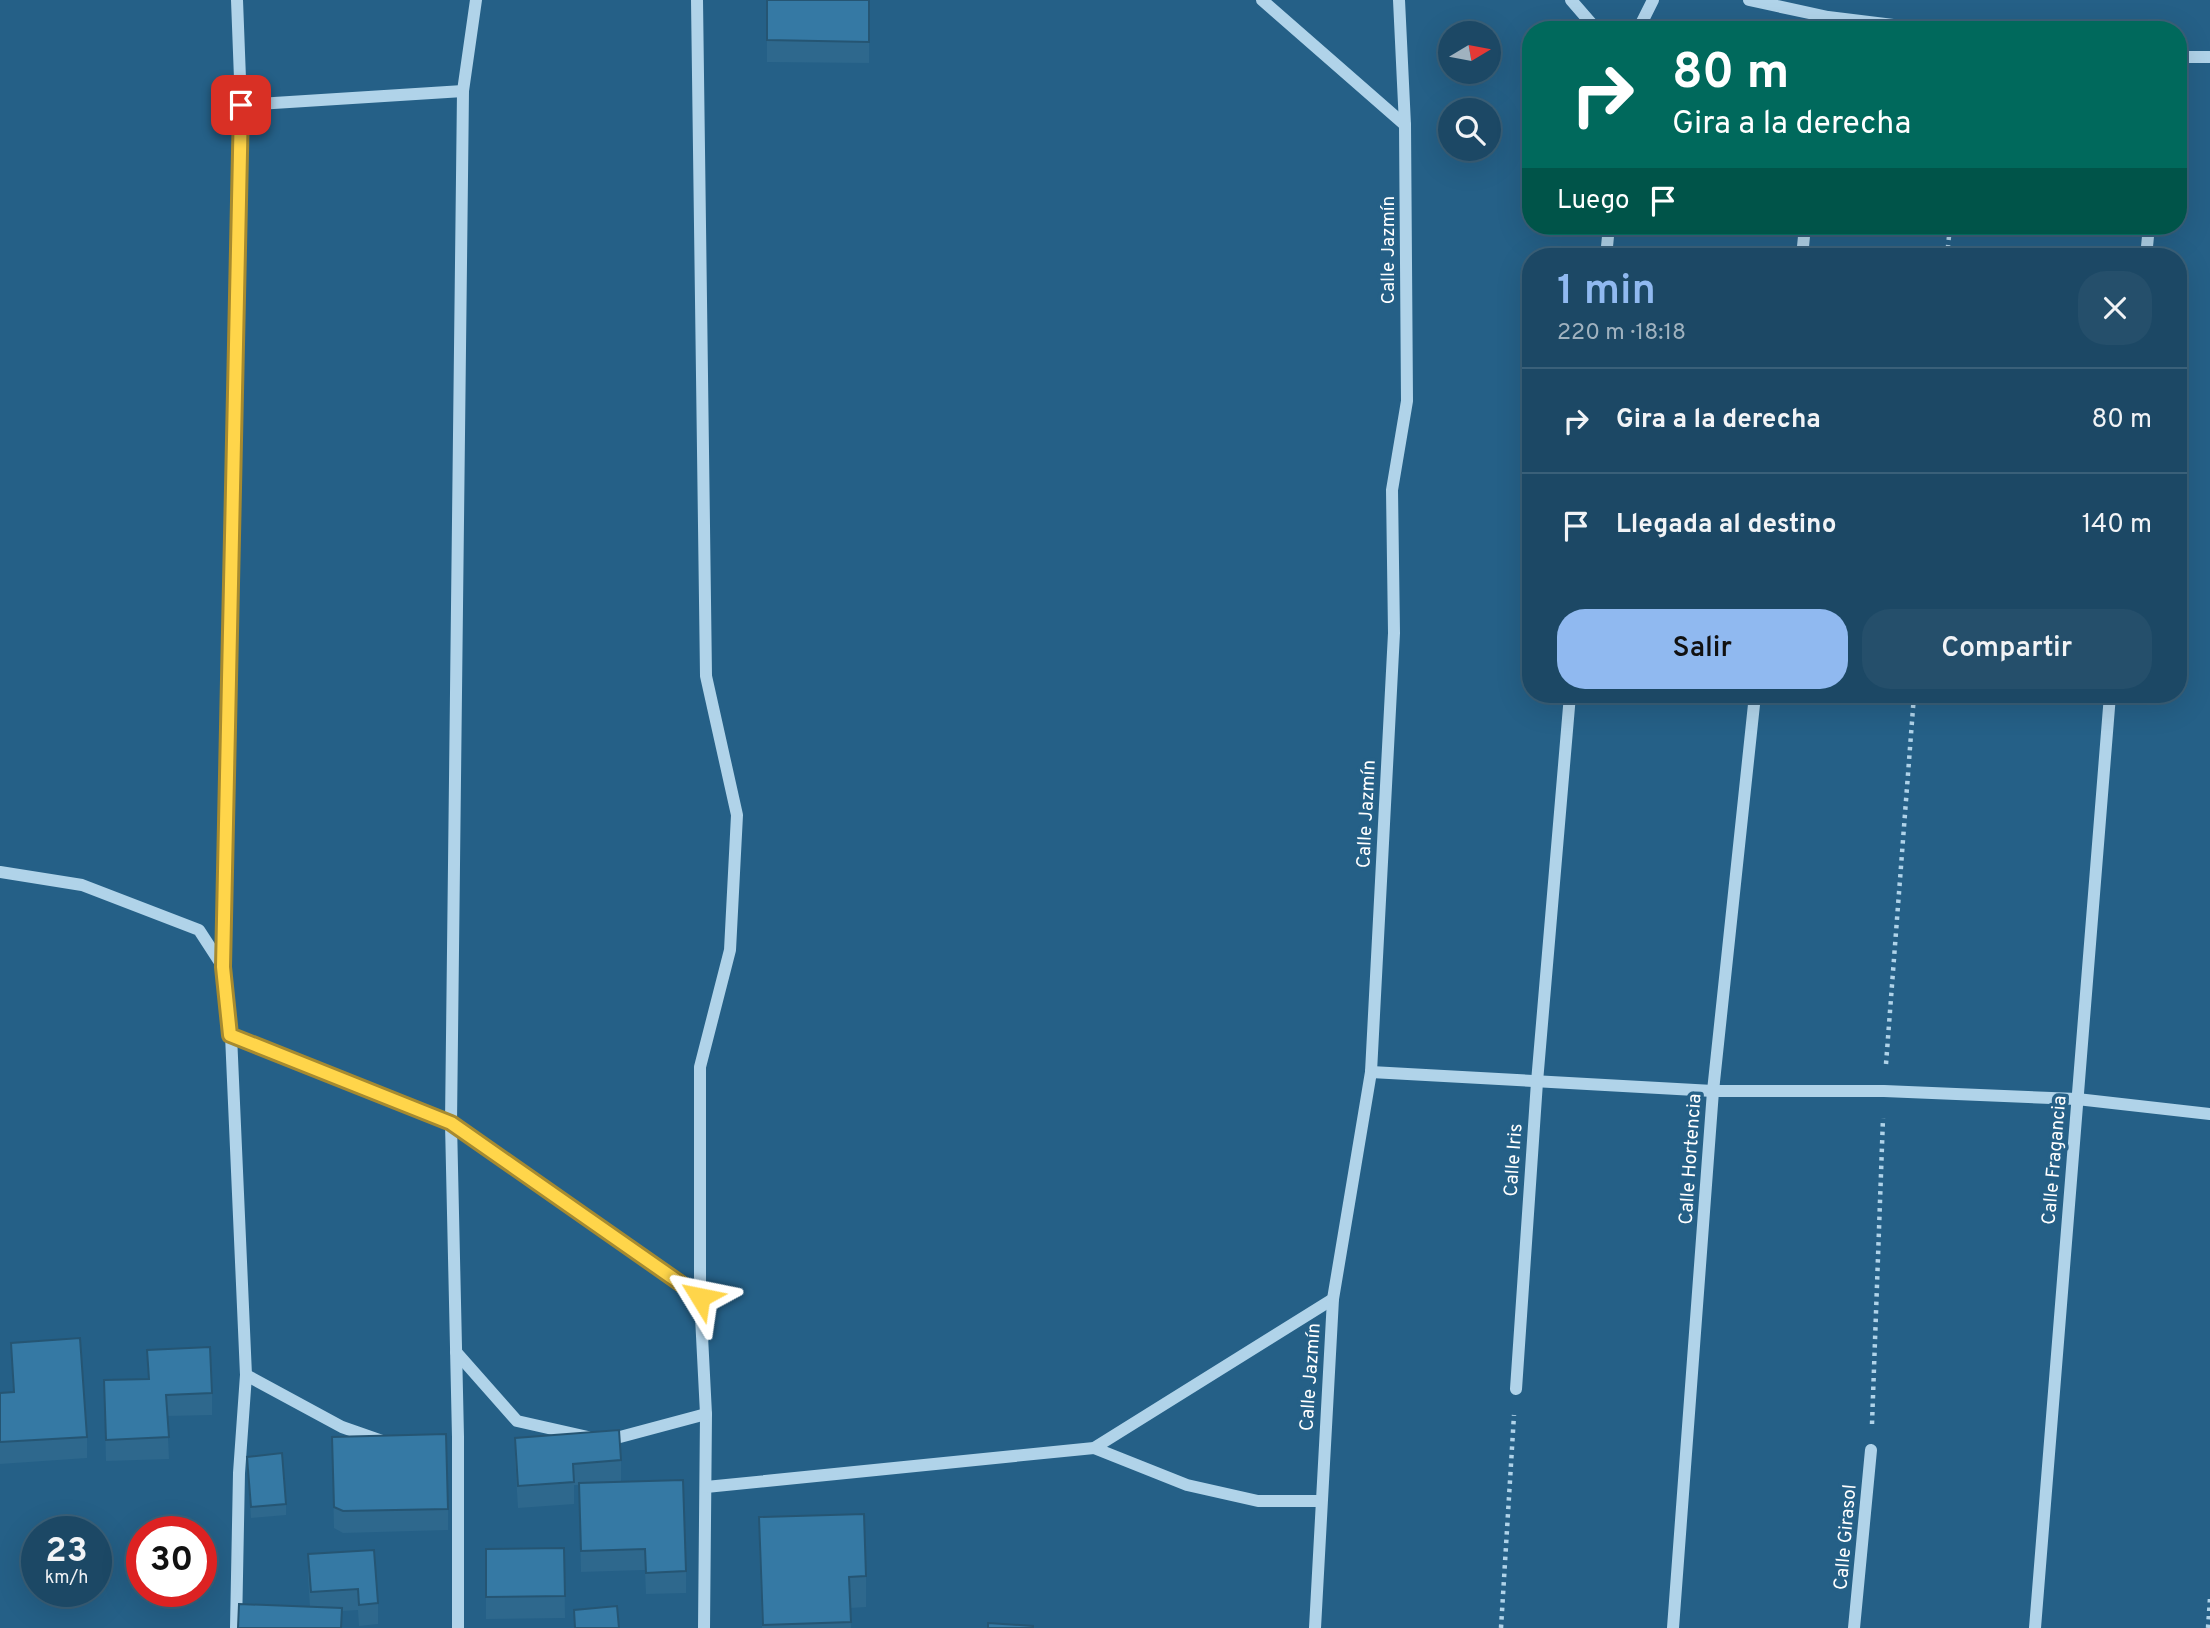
<!DOCTYPE html>
<html lang="es">
<head>
<meta charset="utf-8">
<style>
	body { margin:0; font-family:Overpass,sans-serif; background:#254f6b; color:#f1f3f6; height:100vh; display:flex; flex-direction:column; font-size:26px; white-space:nowrap }
	* { box-sizing:border-box; margin:0 }
	p { font-size:23px; color:#a0b2bf }
	.icon { flex:none; width:38px; height:38px; fill:none; stroke:currentColor; stroke-width:2; stroke-linecap:round; stroke-linejoin:round }
	.map { position:relative; flex:1; overflow:hidden }
	.panel { position:absolute; left:1522px; top:248px; width:665px; height:455px; display:flex; flex-direction:column; background:#1c4865; border-radius:28px; box-shadow:0 7px 28px #0002,0 0 0 2px #3a6079 }
	.panel>* { flex:none }
	.top-card { position:absolute; left:1522px; top:21px; width:665px; height:214px; border-radius:28px; box-shadow:0 7px 28px #0002,0 0 0 2px #3a6079; background:#00695c; color:#fff; overflow:hidden }
	.needle { width:46px; rotate:80deg }
	.tools { position:absolute; left:1438px; top:21px; display:grid; gap:14px }
	.tools a { display:grid; place-items:center; width:63px; height:63px; border-radius:50%; background:#1c4865; box-shadow:0 7px 28px #0002,0 0 0 2px #3a6079; font-size:35px }
	.speed { position:absolute; left:21px; top:1516px; display:flex; gap:14px; font-size:35px; font-weight:700; text-align:center }
	.speed>* { display:grid; place-content:center; width:91px; height:91px; border-radius:50%; background:#1c4865; box-shadow:0 7px 28px #0002,0 0 0 2px #3a6079; line-height:1 }
	.speed small { font-size:18px; font-weight:400 }
	.speed .limit { border:10px solid #d22; background:#fff; color:#111 }
	.pin { position:absolute; display:grid; place-items:center; width:60px; height:60px; color:#fff; margin:-30px; border-radius:14px; box-shadow:0 4px 10px #0006 }
	.me { position:absolute; width:77px; margin:-38px; rotate:305deg; stroke-linejoin:round; filter:drop-shadow(0 0 5px #0008) }
	.turn { display:flex; align-items:center; gap:24px; height:147px; padding:0 35px; font-size:32px }
	.turn .icon { width:91px; height:91px; stroke-width:2.5 }
	.turn b { display:block; font-size:49px; line-height:60px }
	.then { display:flex; align-items:center; height:66px; padding:0 35px; background:#0003; gap:14px; font-size:26px }
	.round { display:grid; place-items:center; flex:none; width:74px; height:74px; border-radius:28px; background:#254f6b }
	.overview { display:flex; align-items:center; justify-content:space-between; height:119px; padding:0 35px }
	h1 { font-size:42px; font-weight:600; line-height:52px; color:#90b9f0 }
	.button { display:flex; gap:14px; margin-top:auto; padding:14px 35px }
	.button a { flex:1; height:80px; border-radius:28px; background:#90b9f0; color:#111; font-size:28px; font-weight:600; line-height:80px; text-align:center }
	.button a+a { background:#254f6b; color:#f1f3f6 }
	ul { padding:0; list-style:none }
	li { display:flex; align-items:center; gap:21px; height:105px; padding:0 35px; border-top:2px solid #3a6079 }
	li div { flex:1 }
	li b { display:block; font-size:26px }
	li em { font-style:normal }
	.map>svg:first-child { display:block }
</style>
</head>
<body>
<div class="map">
<svg width="2210" height="1628" viewBox="0 0 2210 1628">
	<rect width="100%" height="100%" fill="#256087"/>
	<g fill="none" stroke-linecap="round" stroke-linejoin="round">
		<g stroke="#b0d3e9" stroke-width="4.5" stroke-dasharray="3.5 5" stroke-linecap="butt">
			<polyline points="1947,257 1950,226"/>
			<polyline points="1886,1064 1914,695"/>
			<polyline points="1872,1424 1883,1118"/>
			<polyline points="1501,1628 1514,1415"/>
			<polyline points="2208,1628 2210,1598"/>
		</g>
		<g stroke="#b0d3e9" stroke-width="12">
			<polyline points="697,0 706,676 737,815 730,950 700,1067 700,1297 706,1414 704,1628"/>
			<polyline points="1262,0 1405,125"/>
			<polyline points="1571,0 1597,30"/>
			<polyline points="1749,0 1828,17 1934,30"/>
			<polyline points="1638,30 1653,0"/>
			<polyline points="2179,57 2210,57"/>
			<polyline points="241,105 463,91"/>
			<polyline points="1606,257 1609,226"/>
			<polyline points="1802,257 1805,226"/>
			<polyline points="2146,257 2149,226"/>
			<polyline points="0,872 82,885 199,930 223,967"/>
			<polyline points="231,1035 451,1123 700,1297"/>
			<polyline points="1371,1072 1713,1091 1884,1091 2077,1099 2210,1114"/>
			<polyline points="456,1352 517,1421 588,1437"/>
			<polyline points="246,1375 342,1427 382,1441"/>
			<polyline points="1516,1389 1537,1082 1570,695"/>
			<polyline points="605,1441 706,1414"/>
			<polyline points="1094,1448 1187,1485 1258,1501 1320,1501"/>
			<polyline points="706,1487 1094,1448 1333,1299"/>
			<polyline points="236,1628 239,1473 246,1375 231,1035 223,967 241,105 237,0"/>
			<polyline points="458,1628 458,1437 451,1123 463,91 476,0"/>
			<polyline points="1315,1628 1333,1299 1371,1072 1394,633 1392,490 1407,401 1405,125 1399,0"/>
			<polyline points="1673,1628 1713,1091 1755,695"/>
			<polyline points="1854,1628 1871,1450"/>
			<polyline points="2035,1628 2110,695"/>
		</g>
	</g>
	<g fill="#2e688d">
		<polygon points="767,0 869,0 869,63 767,62"/>
		<polygon points="11,1343 87,1437 87,1458 0,1464 0,1393 13,1392"/>
		<polygon points="147,1350 212,1393 212,1415 167,1416 169,1459 106,1461 104,1380 148,1379"/>
		<polygon points="332,1437 448,1509 448,1530 343,1533 334,1528"/>
		<polygon points="515,1438 621,1460 621,1482 686,1571 686,1593 646,1594 645,1570 581,1572 579,1485 574,1485 574,1504 518,1508 515,1459"/>
		<polygon points="247,1457 286,1504 286,1515 251,1518"/>
		<polygon points="759,1517 866,1576 866,1607 850,1608 851,1628 762,1628 759,1549"/>
		<polygon points="564,1548 565,1618 486,1619 486,1549"/>
		<polygon points="308,1554 378,1603 378,1624 359,1626 358,1610 342,1611 342,1628 310,1607 308,1575"/>
	</g>
	<g fill="#3579a4" stroke="#255573" stroke-width="2">
		<polygon points="767,0 869,0 869,42 767,40"/>
		<polygon points="80,1338 87,1437 0,1442 0,1393 14,1392 11,1343"/>
		<polygon points="210,1347 212,1393 166,1395 169,1437 106,1440 104,1380 149,1379 147,1350"/>
		<polygon points="619,1430 621,1460 573,1464 574,1482 518,1486 515,1438"/>
		<polygon points="446,1434 448,1509 343,1511 334,1507 332,1437"/>
		<polygon points="282,1453 286,1504 251,1507 247,1457"/>
		<polygon points="683,1480 686,1571 646,1573 645,1549 581,1551 579,1483"/>
		<polygon points="864,1514 866,1576 849,1577 851,1622 763,1625 759,1517"/>
		<polygon points="564,1548 565,1596 486,1597 486,1549"/>
		<polygon points="374,1550 378,1603 359,1605 358,1589 311,1592 308,1554"/>
		<polygon points="239,1604 342,1608 341,1628 238,1628"/>
		<polygon points="617,1606 619,1628 575,1628 574,1610"/>
		<polygon points="988,1623 1033,1626 1033,1628 988,1628"/>
	</g>
	<g fill="none" stroke-linecap="round" stroke-linejoin="round">
		<defs>
			<polyline id="route" points="241,105 223,967 230,1035 451,1123 700,1297"/>
		</defs>
		<use href="#route" stroke="#a68a30" stroke-width="18"/>
		<use href="#route" stroke="#ffd54a" stroke-width="12"/>
	</g>
	<g text-anchor="middle" stroke-width="7" stroke-linejoin="round" paint-order="stroke">
		<g font-size="19" fill="#fff" stroke="#256087">
			<text transform="translate(1387 250) rotate(-90)" y="7">Calle Jazmín</text>
			<text transform="translate(1365 814) rotate(-87)" y="7">Calle Jazmín</text>
			<text transform="translate(1689 1159) rotate(-86)" y="7">Calle Hortencia</text>
			<text transform="translate(1512 1160) rotate(-86)" y="7">Calle Iris</text>
			<text transform="translate(2053 1160) rotate(-85)" y="7">Calle Fragancia</text>
			<text transform="translate(1309 1377) rotate(-86)" y="7">Calle Jazmín</text>
			<text transform="translate(1844 1537) rotate(-85)" y="7">Calle Girasol</text>
		</g>
	</g>
</svg>
<div class="tools">
<a><svg class="needle" viewBox="-14 -14 28 28"><path d="M0-13l5 13h-10z" fill="#e53935"/><path d="M0 13l5-13h-10z" fill="#a0b2bf"/></svg></a>
<a><svg class="icon" aria-label="search" viewBox="0 0 24 24"><circle cx="10" cy="10" r="6"/><path d="M15 15l6 6"/></svg></a>
</div>
<div class="speed"><div>23<small>km/h</small></div><div class="limit">30</div></div>
<div class="pin" style="left:241px;top:105px;background:#d93025"><svg class="icon" aria-label="arrive" viewBox="0 0 24 24"><path d="M6 21V4h12l-3 4 3 4H6"/></svg></div>
<svg class="me" style="left:700px;top:1297px" viewBox="-20 -20 40 40"><path d="M0-17L14 15 0 8-14 15z" fill="#ffd54a" stroke="#fff" stroke-width="4"/></svg>
<div class="top-card">
<div class="turn"><svg class="icon" aria-label="right" viewBox="0 0 24 24"><path d="M7 20v-9h11M14 6l5 5-5 5"/></svg><div><b>80 m</b>Gira a la derecha</div></div>
<div class="then">Luego<svg class="icon" aria-label="arrive" viewBox="0 0 24 24"><path d="M6 21V4h12l-3 4 3 4H6"/></svg></div>
</div>
<section class="panel">
<div class="overview"><div><h1>1 min</h1><p>220 m · 18:18</p></div><a class="round"><svg class="icon" aria-label="close" viewBox="0 0 24 24"><path d="M6 6l12 12M18 6L6 18"/></svg></a></div>
<ul>
<li><svg class="icon" aria-label="right" viewBox="0 0 24 24"><path d="M7 20v-9h11M14 6l5 5-5 5"/></svg><div><b>Gira a la derecha</b></div><em>80 m</em></li>
<li><svg class="icon" aria-label="arrive" viewBox="0 0 24 24"><path d="M6 21V4h12l-3 4 3 4H6"/></svg><div><b>Llegada al destino</b></div><em>140 m</em></li>
</ul>
<div class="button"><a>Salir</a><a>Compartir</a></div>
</section>
</div>
</body>
</html>
